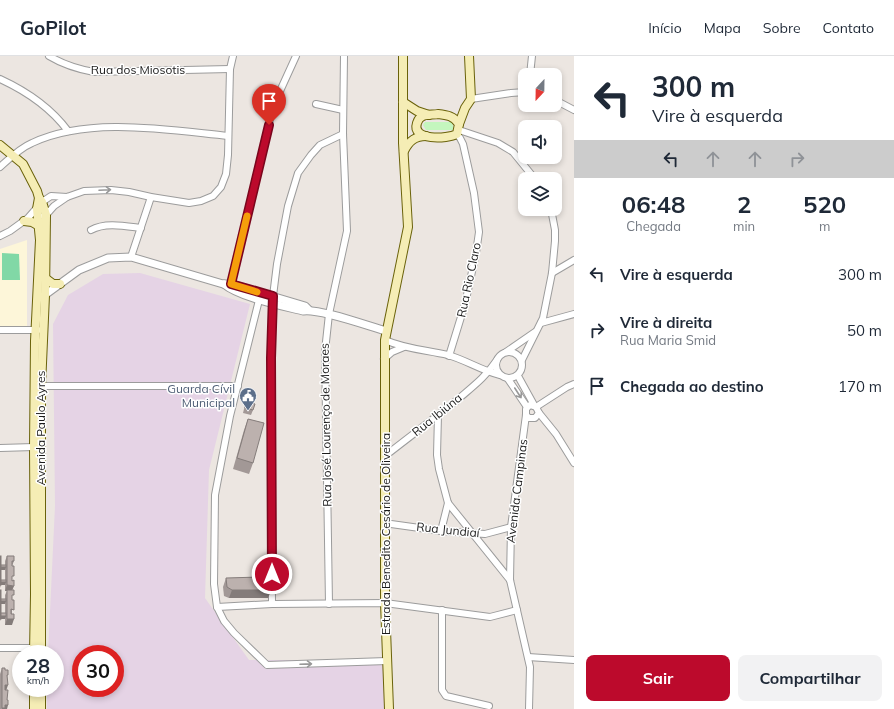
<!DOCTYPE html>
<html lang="pt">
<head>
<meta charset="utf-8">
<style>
	body { margin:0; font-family:Mulish,sans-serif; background:#f2f2f3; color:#1f2937; height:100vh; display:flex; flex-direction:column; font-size:15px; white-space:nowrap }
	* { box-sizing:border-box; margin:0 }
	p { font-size:13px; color:#747a83 }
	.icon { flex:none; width:22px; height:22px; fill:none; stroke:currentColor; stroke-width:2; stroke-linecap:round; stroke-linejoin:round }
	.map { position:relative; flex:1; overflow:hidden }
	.panel { display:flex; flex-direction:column; background:#fff; width:320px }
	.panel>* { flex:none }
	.guide { background:#fff; color:#1f2937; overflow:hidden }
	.needle { width:26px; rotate:202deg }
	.fabs { position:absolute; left:518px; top:12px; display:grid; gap:8px }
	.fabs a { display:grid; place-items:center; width:44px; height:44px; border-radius:8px; background:#fff; box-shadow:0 2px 6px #0003; font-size:20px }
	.speed { position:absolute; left:12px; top:589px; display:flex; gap:8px; font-size:20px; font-weight:700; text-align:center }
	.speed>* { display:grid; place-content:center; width:52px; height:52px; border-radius:50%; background:#fff; box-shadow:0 2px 6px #0003; line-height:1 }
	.speed small { font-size:10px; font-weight:400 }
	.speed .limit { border:6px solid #d22; background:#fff; color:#111 }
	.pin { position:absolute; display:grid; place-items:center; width:34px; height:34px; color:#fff; margin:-41px -17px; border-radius:50% 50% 50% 0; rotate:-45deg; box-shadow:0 0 4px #0007 }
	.pin .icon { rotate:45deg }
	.me { position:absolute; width:44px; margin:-22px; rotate:0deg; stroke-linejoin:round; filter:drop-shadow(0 0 3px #0008) }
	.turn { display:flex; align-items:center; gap:14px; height:84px; padding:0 12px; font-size:18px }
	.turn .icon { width:52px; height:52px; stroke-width:2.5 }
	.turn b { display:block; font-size:28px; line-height:34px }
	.lanes { display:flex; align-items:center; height:38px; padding:0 12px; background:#0003; justify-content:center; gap:20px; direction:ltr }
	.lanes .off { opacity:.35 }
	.eta { display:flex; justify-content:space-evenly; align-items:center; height:68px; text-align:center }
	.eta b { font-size:24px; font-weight:700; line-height:28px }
	.cta { display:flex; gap:8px; margin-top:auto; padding:8px 12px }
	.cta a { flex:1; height:46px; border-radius:8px; background:#bc0a2c; color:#fff; font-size:16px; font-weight:700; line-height:46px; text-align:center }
	.cta a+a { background:#f2f2f3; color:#1f2937 }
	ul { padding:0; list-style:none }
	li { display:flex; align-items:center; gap:12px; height:56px; padding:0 12px }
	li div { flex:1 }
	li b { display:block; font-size:15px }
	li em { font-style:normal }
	header { display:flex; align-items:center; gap:24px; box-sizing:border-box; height:56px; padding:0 20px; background:#fff; border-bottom:1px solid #e0e1e3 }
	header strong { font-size:19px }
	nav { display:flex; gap:22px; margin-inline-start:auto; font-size:14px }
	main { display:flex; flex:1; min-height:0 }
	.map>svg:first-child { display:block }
</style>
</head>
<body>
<header>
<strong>GoPilot</strong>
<nav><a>Início</a><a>Mapa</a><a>Sobre</a><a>Contato</a></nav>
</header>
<main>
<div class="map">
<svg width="574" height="653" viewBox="0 0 574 653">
	<rect width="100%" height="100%" fill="#ece6e1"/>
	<path fill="#e5d3e5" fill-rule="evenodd" d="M140 217 250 248 209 414 205 542 249 604H383L385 653H47V632H55V598H48L55 450 53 268 68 239 103 218ZM81 598H115V632H81Z"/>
	<polygon fill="#fdf6d9" points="27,184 27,271 0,270 0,193"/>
	<polygon fill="#c4f6be" points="425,66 452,66 454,74 426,74 423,69"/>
	<polygon fill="#81d8a6" points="2,197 19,198 20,224 2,224"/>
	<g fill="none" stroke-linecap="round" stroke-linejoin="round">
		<defs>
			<g id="minor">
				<path d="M49 0C64 9 77 13 94 16L230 13"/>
				<polyline points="530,19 532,0"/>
				<path d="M0 23C26 35 51 52 68 75"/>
				<polyline points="471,43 511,37 525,36"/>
				<polyline points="555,44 574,54"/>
				<polyline points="316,48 343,54"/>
				<polyline points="459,74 498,87 513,96 535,123"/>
				<path d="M0 111C10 102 20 92 32 87 89 60 168 74 228 80"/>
				<polyline points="43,160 46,159 54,150 67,141"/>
				<path d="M91 174C105 166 125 170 141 172"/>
				<polyline points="0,180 10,175 28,162 42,146 51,140 67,141 84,135 111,134 129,136 151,141 189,147 201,145 213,140 221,131 226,118 228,99 230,13 233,0"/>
				<polyline points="131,201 151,141"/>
				<polyline points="552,217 574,204"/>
				<polyline points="230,232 272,55 275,46 296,0"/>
				<polyline points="260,240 230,360 215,439 214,528 217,551 224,565 234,577 267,609 387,605"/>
				<polyline points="541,267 574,258"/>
				<polyline points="0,274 38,274"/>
				<path d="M385 284C405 293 426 294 448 299 466 304 482 315 500 319"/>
				<circle cx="509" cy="309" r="13"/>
				<polyline points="506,296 535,276"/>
				<polyline points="449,300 465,248 476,197 479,176 474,137 463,88 460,82 457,78"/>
				<polyline points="384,303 392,296 404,291"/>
				<polyline points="522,304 543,262 552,217 555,185 555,174 551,153"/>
				<polyline points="518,320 534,349"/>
				<polyline points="508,323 527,351"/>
				<polyline points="41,330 238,330"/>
				<polyline points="536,351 567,331 574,328"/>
				<polyline points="539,357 556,378 574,407"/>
				<polyline points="438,359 437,399 439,413 448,447 510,524"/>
				<polyline points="526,359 529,362 535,362 539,357 536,351 530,349 526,353 526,359 511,471 510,524 530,611 529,653"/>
				<polyline points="0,392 34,391"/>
				<path d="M385 400C408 382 432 364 456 345 472 331 485 322 497 304"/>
				<polyline points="384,467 441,475 485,478 511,471"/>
				<polyline points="441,475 448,447"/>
				<polyline points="272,548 271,302 273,240 277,208 288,150 298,117 311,99 320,89 343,78"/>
				<polyline points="329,548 325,295 329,258 347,175 343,78 344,0"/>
				<polyline points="217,551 272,548 385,547 490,561 517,554"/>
				<polyline points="442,554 442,634 446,640 489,650"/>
				<polyline points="0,592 38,592"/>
				<polyline points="528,601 574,604"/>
			</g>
			<g id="tertiary">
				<path d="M224 228C239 241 283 250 303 255 319 252 368 270 386 275"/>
				<polyline points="42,241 79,214 108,202 131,201 223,228 231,228 305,250 309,254"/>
			</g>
			<g id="secondary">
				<polyline points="403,46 417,55 429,59"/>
				<path d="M438 58C447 59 454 60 459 68L457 78C447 83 411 85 417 67 418 64 420 61 423 60 427 58 434 59 438 58Z"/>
				<polyline points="459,68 465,52 471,43 469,0"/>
				<polyline points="0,89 23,108 37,135 39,142 42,146 46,159 45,239 41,330 41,598"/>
				<path d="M404 95C409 85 415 80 426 80"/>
				<polyline points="24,165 32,166 39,170"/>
				<polyline points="45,222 53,228 60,228"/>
				<polyline points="34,598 35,538 34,391 35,285 40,184 37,153 39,142"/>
				<polyline points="41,632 41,653"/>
				<polyline points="34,653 34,632"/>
				<polyline points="389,653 385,547 385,284 408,171 403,87 403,0"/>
			</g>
		</defs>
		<use href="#minor" stroke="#9c9c9c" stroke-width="8"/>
		<use href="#tertiary" stroke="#9c9c9c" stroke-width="9"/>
		<use href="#secondary" stroke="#6a620a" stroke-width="10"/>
		<use href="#minor" stroke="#fff" stroke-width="6"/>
		<use href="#tertiary" stroke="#fff" stroke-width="7"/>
		<use href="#secondary" stroke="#f5edb5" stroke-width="8"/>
	</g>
	<g fill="#a29896" fill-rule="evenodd">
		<polygon points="246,345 253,354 251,359 243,357"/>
		<polygon points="248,363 253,407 249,418 233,413 244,374"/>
		<path d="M0 500 1 509H5V505L7 500 14 505 12 510V569H5V563H1L0 565V534L1 543H5V539L7 535H5V529H1L0 532ZM1 514H5V524H1ZM1 548H5V557H1Z"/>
		<polygon points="226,522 261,525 271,534 268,542 229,542 224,540 223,531"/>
		<polygon points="2,612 5,614 7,622 6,634 7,653 0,653 0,618"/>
	</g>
	<g fill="#847c7a">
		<polygon points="0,511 6,511 5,514 0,514"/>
		<polygon points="0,526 6,526 5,529 0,529"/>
		<polygon points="7,529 14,530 12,535 5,535"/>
		<polygon points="232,534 271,534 268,542 229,542"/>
		<polygon points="0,545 6,545 5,548 0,548"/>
		<polygon points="0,560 6,560 5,563 0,563"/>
		<polygon points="7,563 14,563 12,569 5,569"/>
		<polygon points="5,629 8,629 5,638"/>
		<polygon points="5,649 8,649 7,653 2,653 2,652"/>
	</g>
	<g fill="#bcb1ae" stroke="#847c7a">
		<polygon points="246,345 255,348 253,354 245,352"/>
		<polygon points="248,363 264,367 253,407 237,402"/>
		<rect x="0" y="500" width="1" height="29"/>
		<polygon points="7,500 14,500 14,505 12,505 12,510 14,510 14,520 12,520 12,525 14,524 14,530 7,529"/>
		<rect x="1" y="509" width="5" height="2"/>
		<polygon points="260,521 261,525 271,524 271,534 232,534 227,531 226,522"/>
		<rect x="1" y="524" width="5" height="2"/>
		<rect x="0" y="534" width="1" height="29"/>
		<polygon points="7,534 14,534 14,539 12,539 12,544 14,544 14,554 11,553 11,558 14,558 14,563 7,563"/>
		<rect x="1" y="543" width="5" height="2"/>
		<rect x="1" y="557" width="5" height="3"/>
		<polygon points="2,612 5,612 5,614 8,614 8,619 7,619 8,629 5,629 5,634 8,634 7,644 8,644 8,649 5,649 5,652 2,652"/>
	</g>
	<defs><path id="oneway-shaft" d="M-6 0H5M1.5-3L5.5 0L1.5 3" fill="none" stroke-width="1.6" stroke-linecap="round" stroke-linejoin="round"/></defs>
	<g stroke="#989898">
		<use href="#oneway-shaft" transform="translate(105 134) rotate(-3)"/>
		<use href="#oneway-shaft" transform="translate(518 337) rotate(57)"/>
		<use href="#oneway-shaft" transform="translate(306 608) rotate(-2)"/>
	</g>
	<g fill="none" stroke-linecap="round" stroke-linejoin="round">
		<defs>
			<polyline id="route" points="269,69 231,228 273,240 271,302 272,518"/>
		</defs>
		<use href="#route" stroke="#7a061d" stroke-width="10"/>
		<use href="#route" stroke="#bc0a2c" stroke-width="7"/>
		<polyline stroke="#f59e0b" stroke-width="7" points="247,160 231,228 257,236"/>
	</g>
	<defs>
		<symbol id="civic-pin" viewBox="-11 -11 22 30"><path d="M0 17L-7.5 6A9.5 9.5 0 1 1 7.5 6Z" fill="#5c6f8a" stroke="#fff"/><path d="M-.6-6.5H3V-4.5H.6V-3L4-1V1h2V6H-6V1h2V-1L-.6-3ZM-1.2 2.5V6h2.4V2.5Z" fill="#fff"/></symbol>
	</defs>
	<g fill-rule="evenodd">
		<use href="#civic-pin" x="238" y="330" width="20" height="27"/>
	</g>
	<g text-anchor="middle" stroke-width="3" stroke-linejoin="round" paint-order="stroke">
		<g font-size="12" fill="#1b1b1b" stroke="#fff">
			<text x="138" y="18">Rua dos Miosotis</text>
			<text transform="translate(469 224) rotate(-78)" y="4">Rua Rio Claro</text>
			<text transform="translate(437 359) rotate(-39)" y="4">Rua Ibiúna</text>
			<text transform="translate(326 369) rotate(-91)" y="4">Rua José Lourenço de Moraes</text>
			<text transform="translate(41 372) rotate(-90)" y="4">Avenida Paulo Ayres</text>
			<text transform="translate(517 435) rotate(-83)" y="4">Avenida Campinas</text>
			<text transform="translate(448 474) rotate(6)" y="4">Rua Jundiaí</text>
			<text transform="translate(386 478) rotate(-90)" y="4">Estrada Benedito Cesário de Oliveira</text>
		</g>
		<g font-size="12" fill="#4e5e75" stroke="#fff" text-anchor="end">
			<text x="235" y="337">Guarda Cívil<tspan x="235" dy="14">Municipal</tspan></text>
		</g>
	</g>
</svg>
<div class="fabs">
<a><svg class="needle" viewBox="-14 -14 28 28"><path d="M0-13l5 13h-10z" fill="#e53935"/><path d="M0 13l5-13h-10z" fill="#747a83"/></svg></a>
<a><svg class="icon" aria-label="sound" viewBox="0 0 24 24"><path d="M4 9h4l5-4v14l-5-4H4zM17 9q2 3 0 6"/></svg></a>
<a><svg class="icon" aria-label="layers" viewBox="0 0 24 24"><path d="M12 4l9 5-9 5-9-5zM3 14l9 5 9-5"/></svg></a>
</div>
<div class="speed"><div>28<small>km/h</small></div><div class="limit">30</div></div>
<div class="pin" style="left:269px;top:69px;background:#d93025"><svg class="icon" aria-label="arrive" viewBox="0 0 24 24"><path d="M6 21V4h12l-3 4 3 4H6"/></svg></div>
<svg class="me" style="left:272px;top:518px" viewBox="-20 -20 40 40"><circle r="17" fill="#bc0a2c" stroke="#fff" stroke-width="3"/><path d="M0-11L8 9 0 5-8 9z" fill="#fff"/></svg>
</div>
<section class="panel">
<div class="guide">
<div class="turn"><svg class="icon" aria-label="left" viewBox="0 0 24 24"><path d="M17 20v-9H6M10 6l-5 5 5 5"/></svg><div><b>300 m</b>Vire à esquerda</div></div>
<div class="lanes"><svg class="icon" aria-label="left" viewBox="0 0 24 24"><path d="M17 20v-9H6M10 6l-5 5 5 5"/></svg><svg class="icon off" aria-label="ahead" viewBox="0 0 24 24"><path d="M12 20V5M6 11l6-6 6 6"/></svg><svg class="icon off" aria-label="ahead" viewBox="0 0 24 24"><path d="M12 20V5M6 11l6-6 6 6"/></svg><svg class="icon off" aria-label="right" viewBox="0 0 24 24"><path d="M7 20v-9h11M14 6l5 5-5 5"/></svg></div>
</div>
<div class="eta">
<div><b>06:48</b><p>Chegada</p></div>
<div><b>2</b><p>min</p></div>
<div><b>520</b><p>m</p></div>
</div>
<ul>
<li><svg class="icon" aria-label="left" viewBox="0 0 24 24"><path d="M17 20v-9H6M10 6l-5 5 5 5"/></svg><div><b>Vire à esquerda</b></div><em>300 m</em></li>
<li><svg class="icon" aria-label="right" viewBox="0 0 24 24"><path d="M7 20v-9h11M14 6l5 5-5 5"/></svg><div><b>Vire à direita</b><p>Rua Maria Smid</p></div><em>50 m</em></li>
<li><svg class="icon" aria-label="arrive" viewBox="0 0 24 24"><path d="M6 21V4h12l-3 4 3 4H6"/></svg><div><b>Chegada ao destino</b></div><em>170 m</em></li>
</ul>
<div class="cta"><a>Sair</a><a>Compartilhar</a></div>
</section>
</main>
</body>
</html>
